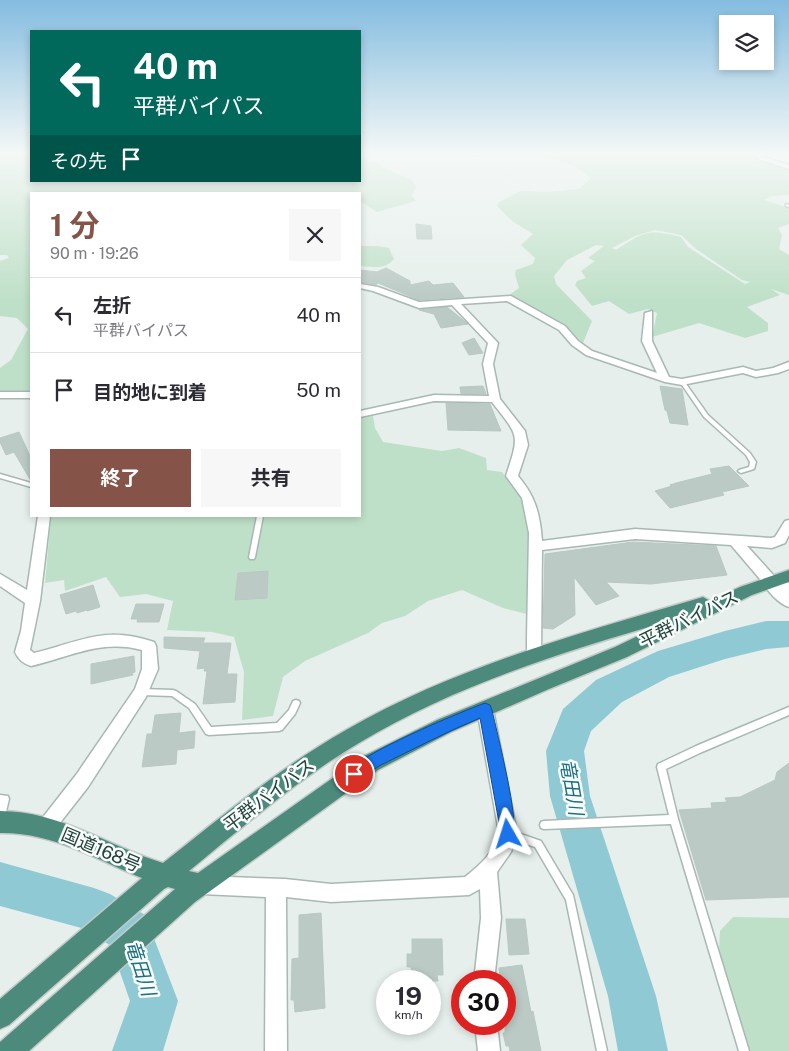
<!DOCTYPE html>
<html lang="ja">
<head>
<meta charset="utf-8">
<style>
	body { margin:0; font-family:"Public Sans","Noto Sans JP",sans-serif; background:#f7f7f7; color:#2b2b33; height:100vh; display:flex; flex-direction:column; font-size:19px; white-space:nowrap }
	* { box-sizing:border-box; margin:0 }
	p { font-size:16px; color:#7c7c81 }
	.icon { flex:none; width:28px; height:28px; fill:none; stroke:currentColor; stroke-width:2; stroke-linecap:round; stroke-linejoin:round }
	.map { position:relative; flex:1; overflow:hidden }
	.drawer { position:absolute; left:30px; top:192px; width:331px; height:325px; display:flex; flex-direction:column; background:#fff; border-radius:0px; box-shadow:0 2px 8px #0003 }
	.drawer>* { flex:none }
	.banner { position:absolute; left:30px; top:30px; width:331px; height:152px; border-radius:0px; box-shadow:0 2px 8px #0003; background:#00695c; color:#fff; overflow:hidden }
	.controls { position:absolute; left:719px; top:15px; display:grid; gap:10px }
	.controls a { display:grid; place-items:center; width:55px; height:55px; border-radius:0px; background:#fff; box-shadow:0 2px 8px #0003; font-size:25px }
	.speed { position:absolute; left:376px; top:970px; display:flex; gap:10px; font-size:25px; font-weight:700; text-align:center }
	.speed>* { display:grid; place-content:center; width:65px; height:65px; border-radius:50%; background:#fff; box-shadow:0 2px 8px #0003; line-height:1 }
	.speed small { font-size:12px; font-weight:400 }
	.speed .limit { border:8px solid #d22; background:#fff; color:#111 }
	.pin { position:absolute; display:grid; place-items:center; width:42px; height:42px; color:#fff; margin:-21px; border:2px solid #fff; border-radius:50%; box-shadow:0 1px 5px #0007 }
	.me { position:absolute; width:55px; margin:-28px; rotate:354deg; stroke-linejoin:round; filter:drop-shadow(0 0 4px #0008) }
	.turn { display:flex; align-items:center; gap:18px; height:105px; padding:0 20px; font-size:22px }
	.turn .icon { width:65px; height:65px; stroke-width:2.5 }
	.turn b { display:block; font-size:35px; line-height:42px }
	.then { display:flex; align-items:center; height:48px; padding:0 20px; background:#0003; gap:10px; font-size:19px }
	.round { display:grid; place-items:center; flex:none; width:52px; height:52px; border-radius:0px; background:#f7f7f7 }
	.overview { display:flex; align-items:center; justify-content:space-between; height:85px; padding:0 20px }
	h1 { font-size:30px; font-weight:700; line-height:38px; color:#855347 }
	.cta { display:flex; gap:10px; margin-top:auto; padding:10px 20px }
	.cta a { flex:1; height:58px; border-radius:0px; background:#855347; color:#fff; font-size:20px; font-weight:700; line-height:58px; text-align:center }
	.cta a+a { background:#f7f7f7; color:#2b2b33 }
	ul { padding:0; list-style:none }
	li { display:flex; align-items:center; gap:15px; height:75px; padding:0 20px; border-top:1px solid #e1e1e2 }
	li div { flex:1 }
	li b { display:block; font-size:19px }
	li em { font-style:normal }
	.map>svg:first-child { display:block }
</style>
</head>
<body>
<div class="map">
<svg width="789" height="1051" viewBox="0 0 789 1051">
	<rect width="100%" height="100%" fill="#e6efeb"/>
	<g fill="#bfe0c8" fill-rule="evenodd">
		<polygon points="0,152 31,152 31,181 360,181 360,158 376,162 386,169 412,180 416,187 412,196 416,201 377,212 360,201 360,194 31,194 31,393 0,392 0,368 11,360 28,329 17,318 0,316 0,261 9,258 7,255 0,255"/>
		<path d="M435 152 753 153 754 156 766 163 789 169V195L772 196 764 200 789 208V224L778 228 782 235 779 249 789 255V295L771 289 780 295 747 307 768 323V331L745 338 699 323 652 337 657 313 648 309 629 314 609 301 592 306 575 285 577 281 586 278 581 271 595 261 588 258 604 246 596 245 567 260 554 276 556 284 592 321 583 343C561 322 535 310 508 296L519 288 515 274 516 270 533 264 535 258 521 245 533 234 512 221 497 206 499 202 521 191 547 192 579 189 591 178C545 137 487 167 435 152ZM655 230 681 235 696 249 742 280 750 282 745 284 688 247 681 237C648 229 645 231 616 250L612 248 635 236Z"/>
		<path d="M360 246H377L389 248 394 259C385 270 373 267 360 266Z"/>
		<polygon points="373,416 375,428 383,442 442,451 459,448 486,458 487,470 502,472 523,500 529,525 527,614 503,608 462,590 428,601 405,616 382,623 368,633 305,661 283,677 273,716 242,720 244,672 234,637 212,632 167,630 173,601 146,594 120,597 106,577 65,591 64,580 45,583 51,516 360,516 360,417"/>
		<polygon points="733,917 789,918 789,1051 748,1051 719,950 720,931"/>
	</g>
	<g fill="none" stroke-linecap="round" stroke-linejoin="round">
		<g fill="#8ec9d4" fill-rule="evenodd">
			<polygon points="766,621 789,621 789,647 766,649 725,659 669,677 622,702 591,731 584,751 590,796 656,996 668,1051 618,1051 608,996 550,796 546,751 563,709 596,680 658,651 725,631"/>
			<polygon points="0,862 94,888 110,894 145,915 178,1001 163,1051 112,1051 130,1001 111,946 85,929 0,906"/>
		</g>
	</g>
	<g fill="#bbcac4" stroke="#b8c9c2">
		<polygon points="416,224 431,226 432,239 417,239"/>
		<polygon points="386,268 410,281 410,285 429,281 433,285 453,283 464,297 419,300 378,283 376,285 360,282 360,270 377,272"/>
		<polygon points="447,307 468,324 441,328 434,314 419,310"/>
		<polygon points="474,338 483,353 469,355 462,343"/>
		<polygon points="483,386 486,394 461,394 460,387"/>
		<polygon points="660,386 682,389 688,425 670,423 667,411 665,410"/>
		<polygon points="446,403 490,404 501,431 448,430"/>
		<polygon points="19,432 31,458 31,481 14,452 6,455 0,442 0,438"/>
		<polygon points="729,466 749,486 722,492 724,495 670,508 655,491 672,486 670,485 676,483 712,474 710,469"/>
		<polygon points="633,542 716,546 727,575 651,584 606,582 619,596 596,605 574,577 575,615 553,629 543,628 545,554"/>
		<polygon points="268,571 267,598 235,600 238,573"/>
		<polygon points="93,585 100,607 87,611 87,610 77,613 76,611 66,614 60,595"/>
		<polygon points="136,604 164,604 159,622 137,622 138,619 131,619"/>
		<polygon points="164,637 205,638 203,643 231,643 227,674 237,674 235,702 203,704 207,671 204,671 205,668 197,669 200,651 164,648"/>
		<polygon points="134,656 135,672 132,673 133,675 91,684 91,664"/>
		<polygon points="181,713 179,733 195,731 194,748 177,750 176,764 142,767 147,734 152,734 155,715"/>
		<polygon points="789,763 789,897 706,900 679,810 712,808 711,803 727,802 725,798 740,797 775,780 777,772"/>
		<polygon points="321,913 325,1008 295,1012 294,1000 291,1000 292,959 299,958 299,915"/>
		<polygon points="506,919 525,919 529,954 509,955"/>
		<polygon points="412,939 442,939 443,975 437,975 438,981 413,981 411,967 407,967 407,954 412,954"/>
		<polygon points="522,965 531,1012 533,1011 541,1051 510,1051 509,1046 506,1046 503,1033 505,1033 505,1015 508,1015 505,1000 505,981 501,981 499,968"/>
	</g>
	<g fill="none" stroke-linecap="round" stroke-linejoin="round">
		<defs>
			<g id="service">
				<polygon points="786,204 789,205 789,207 786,206"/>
				<polygon points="680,381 684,381 708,415 750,453 756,462 754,469 741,473 739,472 738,471 739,470 749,467 750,462 746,455 704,417 680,382"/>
				<polygon points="0,474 31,483 31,487 0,478"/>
				<polygon points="257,516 263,516 255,557 254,559 250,559 249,557"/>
				<polygon points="141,689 173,690 176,691 195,704 211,727 277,723 289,710 293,701 296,700 299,701 300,703 295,714 282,730 279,731 209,735 206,734 189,708 172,696 141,695 138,694 137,692 138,690"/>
				<polygon points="789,707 789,715 702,752 666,769 678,819 749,1051 739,1051 671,824 544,829 541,828 540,825 541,822 544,821 669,815 657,767 658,764 696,746"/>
				<polygon points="0,795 8,796 9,799 4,820 3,823 0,824"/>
				<polygon points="509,830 541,841 573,895 607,1051 597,1051 566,900 535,847 506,837 505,834 506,831"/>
			</g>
			<g id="minor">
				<polygon points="755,152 761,152 763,157 789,165 789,169 758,159"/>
				<path d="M360 284 378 287 419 302 511 296 565 326 578 341 592 351 657 373 642 341 645 313 652 311V341L669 377 682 379 743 367 756 371 773 368 789 362V369L778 373 756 377 743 373 682 385 665 382 586 355 572 345 559 330 507 301 461 304 498 343 493 364 500 399 525 431 528 445 518 476C535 496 540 513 542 541L635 529 771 538 775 537 785 521 789 520V535L785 543 772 548 747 546 775 577 789 583V593L765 585 731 545 635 539 542 550 541 655 539 659 534 661 529 659 527 655V637L529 533 522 498 506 476C520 433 519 437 492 402L434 401 360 417V411L434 395 489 396 483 364 488 343 452 305 419 308 373 291 360 288Z"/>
				<rect x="0" y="392" width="31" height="6"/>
				<path d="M38 516H50L40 601 30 650 34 653C80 642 104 625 154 642L156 646 158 669 146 697 88 787 52 833 46 836 40 833 37 827 40 821 76 775 135 689 142 669V650C101 639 70 657 31 666 24 664 18 659 15 652L21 631 25 603 0 586V574L27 590Z"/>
				<path d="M485 702 491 704 493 709 517 833 511 852 497 872 501 918 494 981H474L481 918 480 889 469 895 331 902 286 897 287 1051H265L266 897 201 894 194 892 192 885 194 878 201 876 285 879 331 884 465 877C480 865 495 852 499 833L477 709 479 704Z"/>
				<polygon points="475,1024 497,1024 500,1051 478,1051"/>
			</g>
			<path id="tertiary" d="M770 575 776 577 789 590V607C779 604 767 591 762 581L764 577Z"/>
			<path id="trunk" d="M789 570V582L752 595 627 657 549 689 451 732 378 770 195 902 29 1051H0V1042L175 889 168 887 164 889 9 1025 0 1029V999L142 878C95 859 52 832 0 833V811C60 811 108 846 163 863 222 816 281 767 346 730 457 666 581 633 703 597L710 601 740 587ZM669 621 615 647 437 720 364 756 198 873 189 871C244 826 298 779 359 743 455 685 563 652 669 621Z"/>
		</defs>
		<use href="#service" stroke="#a8b8b2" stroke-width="3"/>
		<use href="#minor" stroke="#a8b8b2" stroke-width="3"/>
		<use href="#tertiary" stroke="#a8b8b2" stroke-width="3"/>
		<use href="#trunk" stroke="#c2cac8" stroke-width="3"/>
		<use href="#service" fill="#fff" fill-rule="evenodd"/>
		<use href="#minor" fill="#fff" fill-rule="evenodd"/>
		<use href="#tertiary" fill="#fff" fill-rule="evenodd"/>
		<use href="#trunk" fill="#4c8a7c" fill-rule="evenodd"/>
	</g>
	<linearGradient id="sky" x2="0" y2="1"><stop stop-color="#84bce0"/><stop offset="0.51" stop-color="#f4f8f6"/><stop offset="1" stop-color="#f4f8f6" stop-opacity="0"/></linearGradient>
	<rect width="789" height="300" fill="url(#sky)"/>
	<path fill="#1a73e8" stroke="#114b97" d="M485 703 490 705 492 710C497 733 520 822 513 839L508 842 502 839 480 718C446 732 414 749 381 765 372 770 364 778 354 781L349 779 347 774C355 755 461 712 485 703Z"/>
	<g text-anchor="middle" stroke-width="5" stroke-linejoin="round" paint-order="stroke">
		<g font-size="18" fill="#24423a" stroke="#f7fbf9">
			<text transform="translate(689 619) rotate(-26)" y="6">平群バイパス</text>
			<text transform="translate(269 795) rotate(-37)" y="6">平群バイパス</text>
			<text transform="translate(101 850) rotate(23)" y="6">国道168号</text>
		</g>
		<g font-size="19" font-style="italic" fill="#1c6f80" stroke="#f7fbf9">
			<text transform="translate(572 787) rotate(80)" y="7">竜田川</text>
			<text transform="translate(141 968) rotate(72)" y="7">竜田川</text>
		</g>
	</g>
</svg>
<div class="controls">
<a><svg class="icon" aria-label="layers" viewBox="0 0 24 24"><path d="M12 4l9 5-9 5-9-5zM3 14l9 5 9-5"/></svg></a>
</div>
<div class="speed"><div>19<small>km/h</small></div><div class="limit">30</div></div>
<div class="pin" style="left:354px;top:774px;background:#d93025"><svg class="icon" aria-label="arrive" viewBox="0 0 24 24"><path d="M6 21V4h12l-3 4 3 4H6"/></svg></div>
<svg class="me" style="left:508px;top:834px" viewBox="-20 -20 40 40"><path d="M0-17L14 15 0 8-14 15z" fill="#1a73e8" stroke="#fff" stroke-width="4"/></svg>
<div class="banner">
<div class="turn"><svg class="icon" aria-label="left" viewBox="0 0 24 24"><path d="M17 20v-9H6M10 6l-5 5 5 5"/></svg><div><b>40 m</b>平群バイパス</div></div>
<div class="then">その先<svg class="icon" aria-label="arrive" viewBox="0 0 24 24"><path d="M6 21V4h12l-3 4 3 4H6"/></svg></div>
</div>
<section class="drawer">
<div class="overview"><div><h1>1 分</h1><p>90 m · 19:26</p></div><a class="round"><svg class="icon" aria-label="close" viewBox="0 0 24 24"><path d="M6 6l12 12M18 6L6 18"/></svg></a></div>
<ul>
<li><svg class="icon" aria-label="left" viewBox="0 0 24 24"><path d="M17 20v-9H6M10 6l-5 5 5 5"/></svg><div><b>左折</b><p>平群バイパス</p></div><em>40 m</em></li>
<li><svg class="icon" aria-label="arrive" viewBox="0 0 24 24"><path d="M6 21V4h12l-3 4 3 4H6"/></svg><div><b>目的地に到着</b></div><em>50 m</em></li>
</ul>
<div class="cta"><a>終了</a><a>共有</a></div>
</section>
</div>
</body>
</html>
